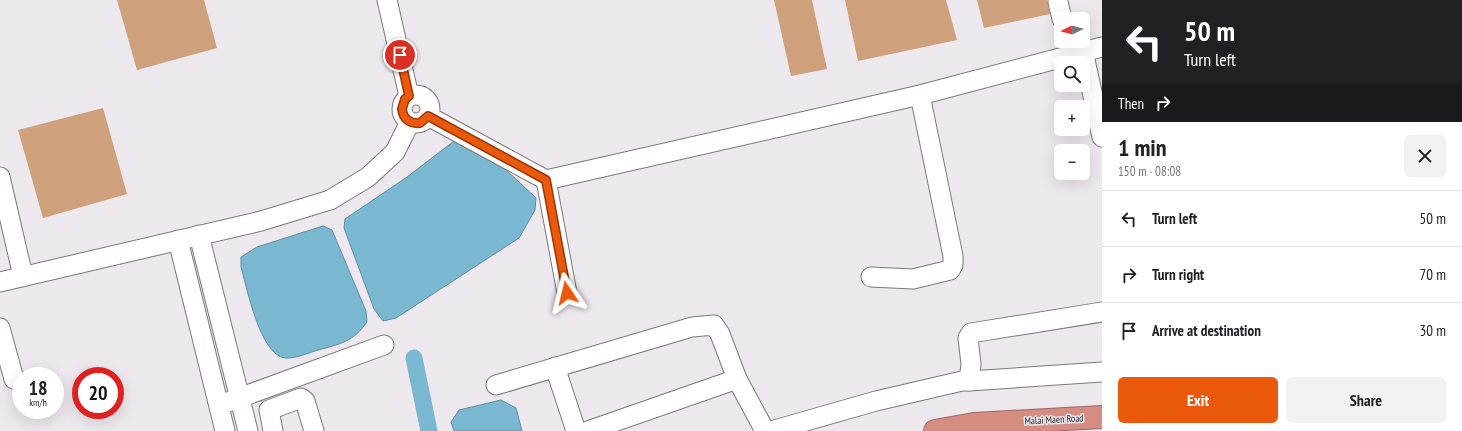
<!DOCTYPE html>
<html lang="en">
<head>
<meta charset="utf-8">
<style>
	body { margin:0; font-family:"PT Sans Narrow",sans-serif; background:#f2f2f2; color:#202124; height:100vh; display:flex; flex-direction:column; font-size:15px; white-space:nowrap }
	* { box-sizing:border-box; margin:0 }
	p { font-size:13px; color:#757577 }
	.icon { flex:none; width:22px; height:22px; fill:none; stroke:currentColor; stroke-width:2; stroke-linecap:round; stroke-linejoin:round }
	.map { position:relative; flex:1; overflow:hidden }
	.panel { display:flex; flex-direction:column; background:#fff; width:360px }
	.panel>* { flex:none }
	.guide { background:#202124; color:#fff; overflow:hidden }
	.needle { width:26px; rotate:264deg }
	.buttons { position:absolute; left:1054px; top:12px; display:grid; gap:8px }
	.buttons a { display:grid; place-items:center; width:36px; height:36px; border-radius:6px; background:#fff; box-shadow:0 4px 16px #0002; font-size:20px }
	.speed { position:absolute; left:12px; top:367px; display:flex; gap:8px; font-size:20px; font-weight:700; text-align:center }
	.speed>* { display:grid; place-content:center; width:52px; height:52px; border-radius:50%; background:#fff; box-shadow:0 4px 16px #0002; line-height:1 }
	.speed small { font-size:10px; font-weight:400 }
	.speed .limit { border:6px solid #d22; background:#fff; color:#111 }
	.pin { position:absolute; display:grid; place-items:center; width:34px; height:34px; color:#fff; margin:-17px; border:2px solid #fff; border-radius:50%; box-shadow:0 1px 4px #0007 }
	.me { position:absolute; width:44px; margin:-22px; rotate:350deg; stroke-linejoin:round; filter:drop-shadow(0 0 3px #0008) }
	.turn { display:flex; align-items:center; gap:14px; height:84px; padding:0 16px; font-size:18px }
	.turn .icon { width:52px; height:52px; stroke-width:2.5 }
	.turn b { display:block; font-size:28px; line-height:34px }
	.then { display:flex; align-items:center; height:38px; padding:0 16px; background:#0003; gap:8px; font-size:15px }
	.round { display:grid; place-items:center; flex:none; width:42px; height:42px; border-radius:6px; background:#f2f2f2 }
	.summary { display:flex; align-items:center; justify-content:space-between; height:68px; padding:0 16px }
	h1 { font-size:24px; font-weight:700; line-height:30px }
	.action { display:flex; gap:8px; margin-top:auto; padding:8px 16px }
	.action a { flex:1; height:46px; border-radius:6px; background:#ea580c; color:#fff; font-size:16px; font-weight:700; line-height:46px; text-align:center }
	.action a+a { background:#f2f2f2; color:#202124 }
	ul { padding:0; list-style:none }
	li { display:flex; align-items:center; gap:12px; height:56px; padding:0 16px; border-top:1px solid #e0e0e0 }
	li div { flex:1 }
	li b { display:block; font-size:15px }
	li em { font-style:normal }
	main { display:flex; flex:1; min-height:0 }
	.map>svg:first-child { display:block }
</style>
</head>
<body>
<main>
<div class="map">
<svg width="1102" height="431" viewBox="0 0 1102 431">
	<rect width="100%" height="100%" fill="#ede7ee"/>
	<g fill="#79b8d0" stroke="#628d9f">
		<polygon points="462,135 472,138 536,198 535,210 519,238 396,318 383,321 374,309 344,228 345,219 407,177"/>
		<path d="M323 226 332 230 366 311 367 322C353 342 340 344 318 350 308 353 295 359 285 358 260 355 247 288 241 267V257L257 247Z"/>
		<polygon points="501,400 516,408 522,431 454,431 451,422 459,410"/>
	</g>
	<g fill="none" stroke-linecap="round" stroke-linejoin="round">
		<polyline stroke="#79b8d0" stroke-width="17" points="414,358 429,431"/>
	</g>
	<g fill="#cea17c">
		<polygon points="117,0 204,0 217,48 137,70"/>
		<polygon points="774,0 812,0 827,69 791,76"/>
		<polygon points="845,0 946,0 957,40 858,61"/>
		<polygon points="977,0 1047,0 1050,14 984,28"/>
		<polygon points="103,108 127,194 43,218 18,130"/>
	</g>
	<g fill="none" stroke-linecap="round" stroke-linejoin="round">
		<defs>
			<g id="minor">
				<polyline points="387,0 409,96"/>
				<polyline points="1058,2 1062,19"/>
				<polyline points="1083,51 1102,137"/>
				<circle cx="416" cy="109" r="14"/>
				<polyline points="428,116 546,180"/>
				<polyline points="0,177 23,276"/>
				<polyline points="199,235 248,431"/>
				<polyline points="178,240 225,431"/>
				<polyline points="871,277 913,279 950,270 953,265 953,256 920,95"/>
				<polyline points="0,282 261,221 330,200 368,177 395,152 410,122"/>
				<polyline points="567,293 546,180 920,95 1102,47"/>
				<polyline points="0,328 14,379 21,382"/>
				<polyline points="555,367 576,431"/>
				<polyline points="969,381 1102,372"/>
				<polyline points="496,385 692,327 714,325 720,334 737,379 765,431"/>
				<polyline points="228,402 384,345"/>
				<polyline points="273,431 269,410 301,398 305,401 314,431"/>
				<polyline points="588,431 737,379"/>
				<polyline points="771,431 876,401 962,381 969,381 971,364 968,338 971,333 1102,312"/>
			</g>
			<polyline id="highway" points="935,431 974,424 1102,417"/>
		</defs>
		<use href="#minor" stroke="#7c777e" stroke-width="21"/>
		<use href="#highway" stroke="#9a6a64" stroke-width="24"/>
		<use href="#minor" stroke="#fff" stroke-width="19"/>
		<use href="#highway" stroke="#d58d82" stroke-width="22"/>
	</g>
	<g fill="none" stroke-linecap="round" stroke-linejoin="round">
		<defs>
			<path id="route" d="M400 55 409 96 405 99 402 109C403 119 410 124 420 123L428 116 546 180 567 293"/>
		</defs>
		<use href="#route" stroke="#983908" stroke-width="10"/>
		<use href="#route" stroke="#ea580c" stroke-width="7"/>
	</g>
	<g text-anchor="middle" stroke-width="3" stroke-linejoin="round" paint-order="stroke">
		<g font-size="10" fill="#2c2a2d" stroke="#ede7ee">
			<text transform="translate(1054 419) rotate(-3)" y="4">Malai Maen Road</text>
		</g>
	</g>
</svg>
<div class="buttons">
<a><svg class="needle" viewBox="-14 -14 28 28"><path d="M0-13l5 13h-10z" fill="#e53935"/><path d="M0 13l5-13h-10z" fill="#757577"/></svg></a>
<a><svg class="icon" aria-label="search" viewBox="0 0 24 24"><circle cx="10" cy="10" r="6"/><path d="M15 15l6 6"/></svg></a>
<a>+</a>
<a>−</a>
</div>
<div class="speed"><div>18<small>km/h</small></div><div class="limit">20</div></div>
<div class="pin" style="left:400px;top:55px;background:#d93025"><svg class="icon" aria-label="arrive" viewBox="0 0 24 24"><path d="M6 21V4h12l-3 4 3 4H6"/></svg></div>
<svg class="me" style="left:567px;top:293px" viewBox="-20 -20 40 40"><path d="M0-17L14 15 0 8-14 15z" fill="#ea580c" stroke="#fff" stroke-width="4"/></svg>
</div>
<section class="panel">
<div class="guide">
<div class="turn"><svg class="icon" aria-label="left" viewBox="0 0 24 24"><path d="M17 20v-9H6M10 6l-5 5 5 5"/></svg><div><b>50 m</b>Turn left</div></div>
<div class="then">Then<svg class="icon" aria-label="right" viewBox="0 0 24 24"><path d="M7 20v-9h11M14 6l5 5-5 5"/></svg></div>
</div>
<div class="summary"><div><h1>1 min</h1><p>150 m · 08:08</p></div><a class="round"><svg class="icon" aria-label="close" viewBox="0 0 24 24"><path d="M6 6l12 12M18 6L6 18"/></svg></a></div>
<ul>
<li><svg class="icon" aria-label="left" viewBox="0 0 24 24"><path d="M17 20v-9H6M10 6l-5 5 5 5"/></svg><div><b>Turn left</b></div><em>50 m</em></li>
<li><svg class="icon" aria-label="right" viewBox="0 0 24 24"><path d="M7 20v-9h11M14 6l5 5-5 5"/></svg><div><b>Turn right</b></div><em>70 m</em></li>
<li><svg class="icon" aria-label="arrive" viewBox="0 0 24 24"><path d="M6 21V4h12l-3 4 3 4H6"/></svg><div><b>Arrive at destination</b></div><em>30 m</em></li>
</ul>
<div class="action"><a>Exit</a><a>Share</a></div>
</section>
</main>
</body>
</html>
